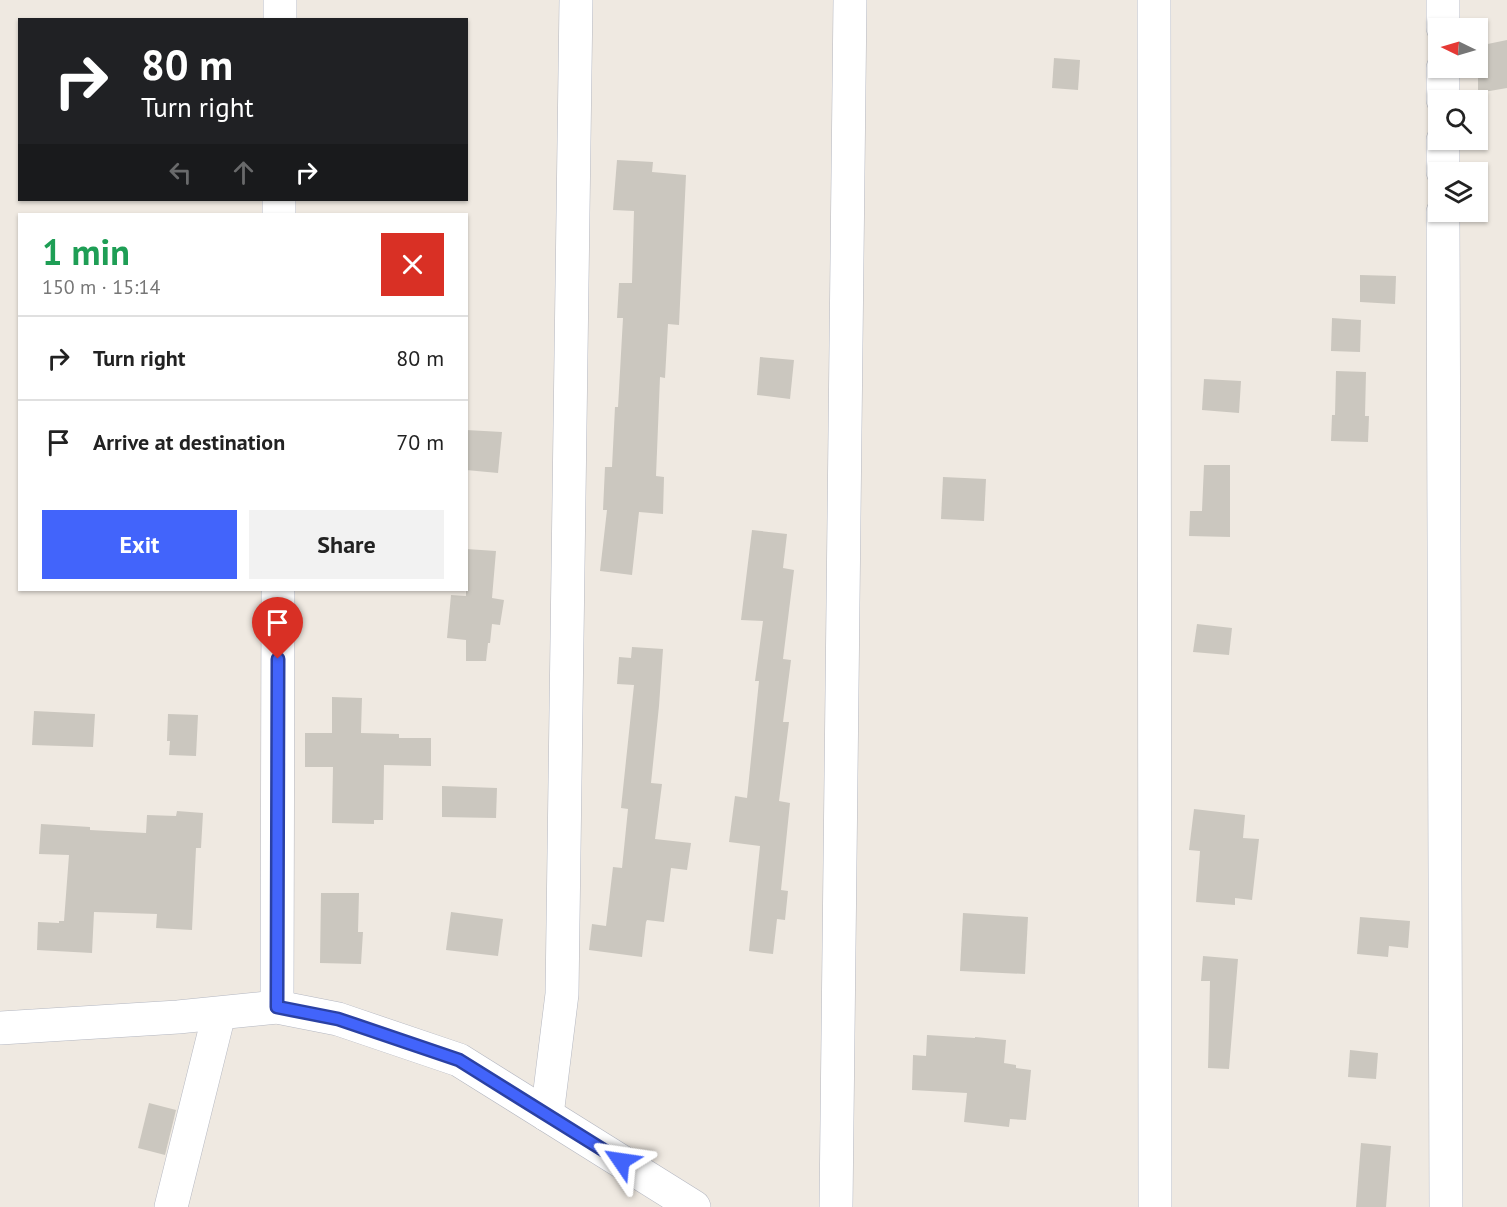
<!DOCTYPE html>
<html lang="en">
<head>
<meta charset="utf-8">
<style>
	body { margin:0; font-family:"PT Sans",sans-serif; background:#f2f2f2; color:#222; height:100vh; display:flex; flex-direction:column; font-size:22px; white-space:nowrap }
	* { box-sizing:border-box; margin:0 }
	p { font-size:20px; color:#767676 }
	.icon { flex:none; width:33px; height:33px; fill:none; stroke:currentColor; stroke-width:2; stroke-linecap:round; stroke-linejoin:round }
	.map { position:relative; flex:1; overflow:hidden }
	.details { position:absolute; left:18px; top:213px; width:450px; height:378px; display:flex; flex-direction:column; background:#fff; border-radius:0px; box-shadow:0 2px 4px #0004 }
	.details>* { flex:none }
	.top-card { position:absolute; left:18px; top:18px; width:450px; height:183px; border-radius:0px; box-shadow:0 2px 4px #0004; background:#202124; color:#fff; overflow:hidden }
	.needle { width:39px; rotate:275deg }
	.fabs { position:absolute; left:1428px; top:18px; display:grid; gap:12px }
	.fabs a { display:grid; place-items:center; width:60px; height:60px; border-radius:0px; background:#fff; box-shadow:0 2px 4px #0004; font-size:30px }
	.pin { position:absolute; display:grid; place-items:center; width:51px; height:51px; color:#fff; margin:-62px -26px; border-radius:50% 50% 50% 0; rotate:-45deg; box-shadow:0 0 6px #0007 }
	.pin .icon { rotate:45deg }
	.me { position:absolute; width:66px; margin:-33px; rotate:302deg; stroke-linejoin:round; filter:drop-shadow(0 0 4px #0008) }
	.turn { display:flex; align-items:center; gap:21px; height:126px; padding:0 24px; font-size:27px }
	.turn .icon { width:78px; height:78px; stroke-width:2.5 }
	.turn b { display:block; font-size:42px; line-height:51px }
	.lanes { display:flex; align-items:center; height:57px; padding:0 24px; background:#0003; justify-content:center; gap:30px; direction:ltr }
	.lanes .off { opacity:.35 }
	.round { display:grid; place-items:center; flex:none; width:63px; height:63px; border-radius:0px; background:#f2f2f2 }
	.overview { display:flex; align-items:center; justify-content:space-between; height:102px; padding:0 24px }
	h1 { font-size:36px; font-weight:800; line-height:45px; color:#1e9e55 }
	.button { display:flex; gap:12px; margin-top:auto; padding:12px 24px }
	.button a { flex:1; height:69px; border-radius:0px; background:#4264fb; color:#fff; font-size:24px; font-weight:800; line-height:69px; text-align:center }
	.button a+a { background:#f2f2f2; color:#222 }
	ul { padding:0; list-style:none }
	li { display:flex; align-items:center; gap:18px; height:84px; padding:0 24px; border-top:2px solid #e0e0e0 }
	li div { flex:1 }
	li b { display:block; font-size:22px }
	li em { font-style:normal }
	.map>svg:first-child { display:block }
</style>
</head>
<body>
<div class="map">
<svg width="1507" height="1207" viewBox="0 0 1507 1207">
	<rect width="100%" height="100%" fill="#efe9e1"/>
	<g fill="#cbc7bf">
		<polygon points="1507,40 1507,88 1478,93 1478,46"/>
		<polygon points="1054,58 1080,60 1078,90 1052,88"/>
		<polygon points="617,160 653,162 652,172 686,175 679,325 668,324 665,378 660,377 656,476 664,477 663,514 639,512 632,575 600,571 607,510 603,510 605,467 612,467 615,407 618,407 623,318 617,318 619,283 632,283 634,211 613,210"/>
		<polygon points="1360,275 1396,276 1395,304 1360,302"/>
		<polygon points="1332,318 1361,320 1360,352 1331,351"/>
		<polygon points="760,357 794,360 790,399 757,395"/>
		<polygon points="1336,371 1366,372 1365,416 1369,416 1368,442 1331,441 1332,415 1335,415"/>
		<polygon points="1204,379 1241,381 1239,413 1202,410"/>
		<polygon points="466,430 502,432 498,473 466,470"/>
		<polygon points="1204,465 1230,465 1230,537 1189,536 1190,511 1202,511"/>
		<polygon points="943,477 986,479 984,521 941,519"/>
		<polygon points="752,530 787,534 783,568 794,570 783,659 791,660 783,722 789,722 779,801 790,803 781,890 788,891 785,920 777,919 773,954 749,951 760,846 729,842 735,796 747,798 759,681 755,681 763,621 741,620"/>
		<polygon points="466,549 496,551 492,598 504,600 500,625 492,624 490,643 488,643 486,661 466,661 466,640 447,638 451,595 466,596"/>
		<polygon points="1197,624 1232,628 1229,655 1193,652"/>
		<polygon points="632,647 663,649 659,706 651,783 662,784 655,839 691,843 687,870 671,868 664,922 647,920 646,922 642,957 589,950 592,924 606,926 613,867 622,868 628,809 621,808 634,685 617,684 619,657 631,658"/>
		<polygon points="332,697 362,698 361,733 399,734 399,738 431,738 431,766 384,765 383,820 374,820 374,824 332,823 333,767 305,767 305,733 332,733"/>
		<polygon points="34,711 95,714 93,747 32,745"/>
		<polygon points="168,714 198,715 196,756 169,755 170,741 167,741"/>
		<polygon points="442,786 497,788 496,818 442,817"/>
		<polygon points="1194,809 1245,815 1243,838 1259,839 1252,900 1235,898 1235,905 1196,902 1200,851 1189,850"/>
		<polygon points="177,811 203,813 201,848 196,848 192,930 156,928 157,914 94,912 92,953 37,950 38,922 59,923 59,921 64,921 69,855 39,854 41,824 90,827 90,830 146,833 147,815 176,816"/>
		<polygon points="321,893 359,893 358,932 363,932 361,964 320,963"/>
		<polygon points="451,912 503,919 498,956 446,950"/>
		<polygon points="963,913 1028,917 1025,974 960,971"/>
		<polygon points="1360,917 1410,921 1408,948 1389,946 1388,957 1357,954"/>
		<polygon points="1203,956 1238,959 1229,1069 1208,1068 1210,981 1201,981"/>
		<polygon points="927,1035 975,1038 975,1037 1006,1040 1004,1063 1016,1065 1016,1068 1031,1070 1026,1120 1010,1119 1009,1127 964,1122 967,1093 912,1090 913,1055 926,1056"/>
		<polygon points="1350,1050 1378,1053 1376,1079 1348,1077"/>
		<polygon points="149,1103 176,1110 165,1155 138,1148"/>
		<polygon points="1361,1143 1391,1146 1386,1207 1356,1207"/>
	</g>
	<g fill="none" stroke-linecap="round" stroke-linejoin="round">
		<defs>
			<g id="street">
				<polyline points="1154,0 1155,1207"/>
				<polyline points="1443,0 1443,28"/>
				<polyline points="280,20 280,0"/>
				<polyline points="1443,68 1443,100"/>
				<polyline points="1443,140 1443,172"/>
				<polyline points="1443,212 1446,1207"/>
				<polyline points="279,214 279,200"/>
				<polyline points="277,1007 278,590"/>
				<polyline points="547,1115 562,994 576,0"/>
				<polyline points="171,1207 219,1014"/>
				<polyline points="836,1207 850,0"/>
			</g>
			<polyline id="secondary" points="0,1028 178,1017 277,1007 338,1019 459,1060 694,1207"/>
		</defs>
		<use href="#street" stroke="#b4b7c1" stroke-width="34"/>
		<use href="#secondary" stroke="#b4b7c1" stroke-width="34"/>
		<use href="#street" stroke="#fff" stroke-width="33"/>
		<use href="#secondary" stroke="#fff" stroke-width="33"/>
	</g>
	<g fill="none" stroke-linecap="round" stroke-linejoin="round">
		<defs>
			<polyline id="route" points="278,659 277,1007 338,1019 459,1060 621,1161"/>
		</defs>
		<use href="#route" stroke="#2b41a3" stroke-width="15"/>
		<use href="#route" stroke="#4264fb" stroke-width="10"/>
	</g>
</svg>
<div class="fabs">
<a><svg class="needle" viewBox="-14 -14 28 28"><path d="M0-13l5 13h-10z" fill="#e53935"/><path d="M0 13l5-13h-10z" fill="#767676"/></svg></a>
<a><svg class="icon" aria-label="search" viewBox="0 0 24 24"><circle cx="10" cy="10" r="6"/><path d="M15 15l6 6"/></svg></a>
<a><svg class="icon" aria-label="layers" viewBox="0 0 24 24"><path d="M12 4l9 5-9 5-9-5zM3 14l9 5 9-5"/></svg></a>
</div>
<div class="pin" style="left:278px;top:659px;background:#d93025"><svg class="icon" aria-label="arrive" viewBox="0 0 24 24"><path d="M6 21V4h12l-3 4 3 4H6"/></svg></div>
<svg class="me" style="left:621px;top:1161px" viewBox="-20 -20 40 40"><path d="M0-17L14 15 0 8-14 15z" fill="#4264fb" stroke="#fff" stroke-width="4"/></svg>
<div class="top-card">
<div class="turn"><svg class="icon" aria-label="right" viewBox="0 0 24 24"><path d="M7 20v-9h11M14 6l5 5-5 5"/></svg><div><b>80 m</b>Turn right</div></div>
<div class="lanes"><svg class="icon off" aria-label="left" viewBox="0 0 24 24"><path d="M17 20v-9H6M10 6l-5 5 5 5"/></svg><svg class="icon off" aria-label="ahead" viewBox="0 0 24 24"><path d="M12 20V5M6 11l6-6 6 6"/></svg><svg class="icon" aria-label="right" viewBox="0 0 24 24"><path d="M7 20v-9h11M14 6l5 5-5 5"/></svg></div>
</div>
<section class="details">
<div class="overview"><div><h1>1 min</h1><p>150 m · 15:14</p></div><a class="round" style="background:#d93025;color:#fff"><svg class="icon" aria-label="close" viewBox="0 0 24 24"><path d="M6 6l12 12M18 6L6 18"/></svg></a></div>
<ul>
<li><svg class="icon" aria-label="right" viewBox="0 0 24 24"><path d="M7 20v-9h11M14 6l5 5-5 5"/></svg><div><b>Turn right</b></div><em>80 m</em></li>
<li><svg class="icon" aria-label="arrive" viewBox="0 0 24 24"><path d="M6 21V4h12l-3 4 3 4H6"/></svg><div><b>Arrive at destination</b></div><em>70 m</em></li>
</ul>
<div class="button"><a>Exit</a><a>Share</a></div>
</section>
</div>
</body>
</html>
